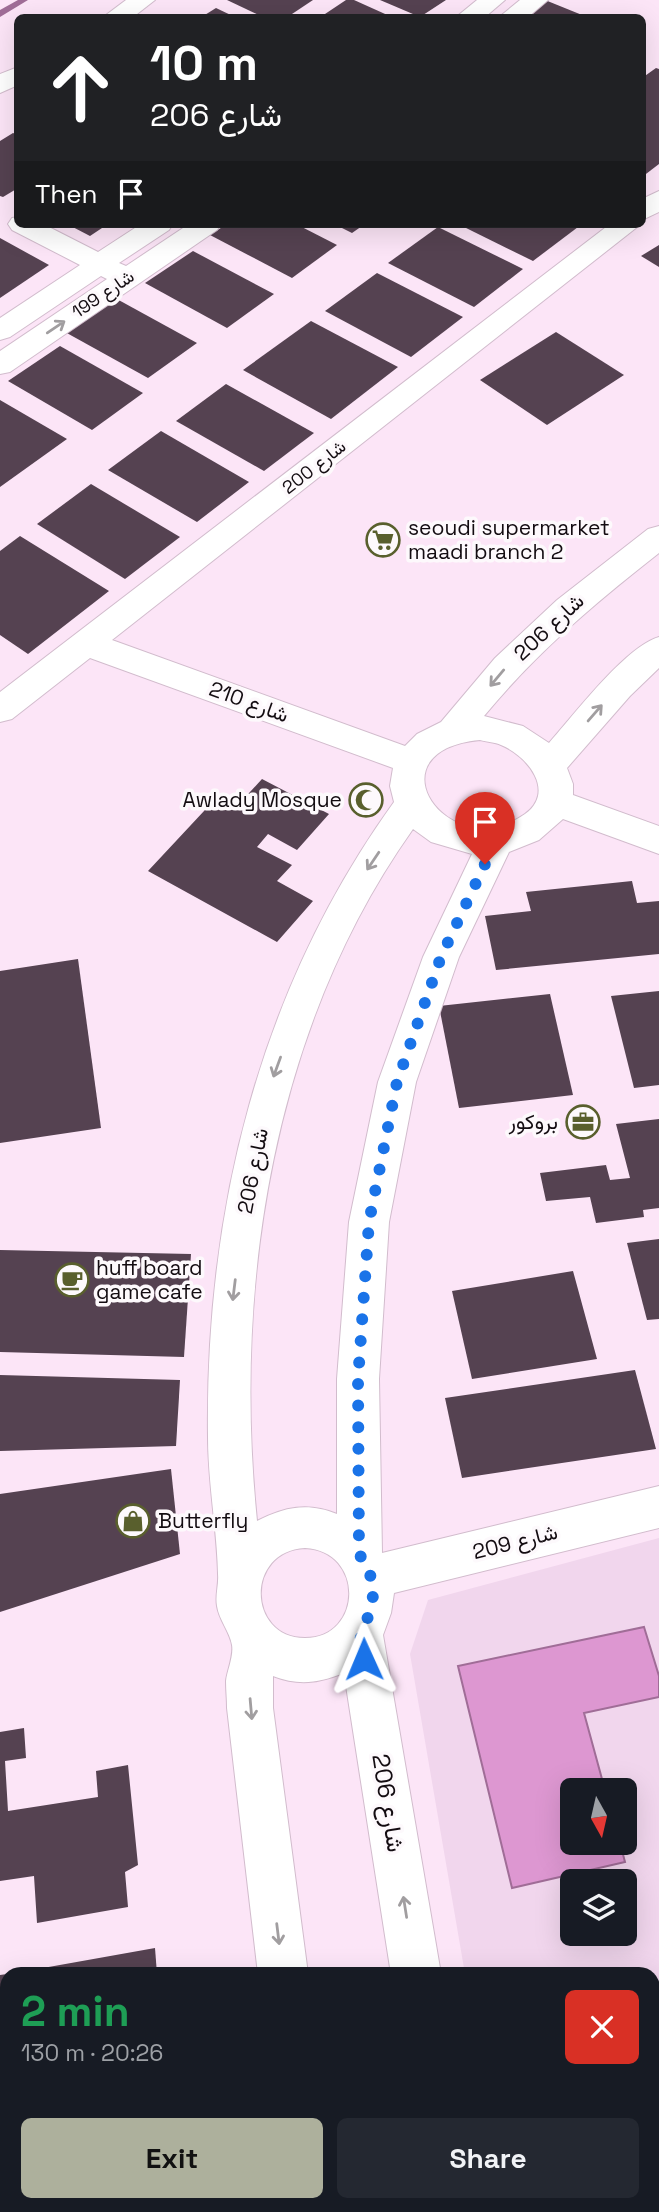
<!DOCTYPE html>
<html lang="en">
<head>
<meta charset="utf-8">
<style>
	body { margin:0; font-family:"Space Grotesk",Vazirmatn,sans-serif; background:#242831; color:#f1f3f6; height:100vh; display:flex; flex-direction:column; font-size:26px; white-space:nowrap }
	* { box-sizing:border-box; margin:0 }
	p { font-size:23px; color:#9ea1a6 }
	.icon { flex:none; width:38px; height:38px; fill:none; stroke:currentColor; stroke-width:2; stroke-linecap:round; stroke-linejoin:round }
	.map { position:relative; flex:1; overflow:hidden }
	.details { position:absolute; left:0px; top:1967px; width:660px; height:245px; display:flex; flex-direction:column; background:#171b24; border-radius:21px 21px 0 0; box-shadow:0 7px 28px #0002 }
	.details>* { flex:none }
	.top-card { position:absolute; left:14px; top:14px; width:632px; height:214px; border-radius:10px; box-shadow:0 7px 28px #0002; background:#202124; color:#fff; overflow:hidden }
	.needle { width:46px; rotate:172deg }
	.tools { position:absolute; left:560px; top:1778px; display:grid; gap:14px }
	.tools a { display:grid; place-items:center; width:77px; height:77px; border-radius:10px; background:#171b24; box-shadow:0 7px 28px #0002; font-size:35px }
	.pin { position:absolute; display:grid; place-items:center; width:60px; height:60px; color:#fff; margin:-72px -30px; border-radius:50% 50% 50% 0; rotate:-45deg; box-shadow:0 0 7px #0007 }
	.pin .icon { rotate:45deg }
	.me { position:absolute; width:77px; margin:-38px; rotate:359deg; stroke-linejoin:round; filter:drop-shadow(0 0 5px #0008) }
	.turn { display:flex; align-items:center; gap:24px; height:147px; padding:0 21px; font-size:32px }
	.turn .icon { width:91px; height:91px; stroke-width:2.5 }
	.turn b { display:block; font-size:49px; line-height:60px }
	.then { display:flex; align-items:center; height:66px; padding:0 21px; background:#0003; gap:14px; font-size:26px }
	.round { display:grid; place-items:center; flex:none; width:74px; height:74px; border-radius:10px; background:#242831 }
	.head { display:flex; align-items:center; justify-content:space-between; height:119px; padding:0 21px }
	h1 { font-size:42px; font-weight:600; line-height:52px; color:#1e9e55 }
	.cta { display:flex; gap:14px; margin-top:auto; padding:14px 21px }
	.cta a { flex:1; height:80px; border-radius:10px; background:#adb09c; color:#111; font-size:28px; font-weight:600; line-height:80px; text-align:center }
	.cta a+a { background:#242831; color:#f1f3f6 }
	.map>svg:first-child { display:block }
</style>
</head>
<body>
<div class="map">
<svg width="659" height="2212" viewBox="0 0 659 2212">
	<rect width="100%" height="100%" fill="#fce5f7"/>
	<path fill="#f1d6ed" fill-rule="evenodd" d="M659 1538V2212H506L505 2205H653V1974H465L410 1654 428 1600ZM572 1790H625V1843H572ZM572 1881H625V1934H572Z"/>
	<polygon fill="#dd97d1" stroke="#a06d97" stroke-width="2" points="644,1627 659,1676 659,1697 584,1713 605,1790 572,1790 572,1843 620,1843 625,1862 512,1888 458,1666"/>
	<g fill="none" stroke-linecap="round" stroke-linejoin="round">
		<polygon fill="#a06d97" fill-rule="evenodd" points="18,0 28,0 0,17 0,10"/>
	</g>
	<g fill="#554251">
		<polygon points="227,0 313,0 286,18 265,18"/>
		<polygon points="346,0 354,0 394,18 319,18"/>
		<polygon points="380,0 446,0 420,17"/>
		<polygon points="545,0 587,17 532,18 524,14"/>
		<polygon points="216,8 237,18 200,18"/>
		<polygon points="656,68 659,69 659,164 642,177 642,78"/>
		<polygon points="13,133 18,135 18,188 3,197 0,196 0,141"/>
		<polygon points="67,224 108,224 90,236"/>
		<polygon points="227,224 296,224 337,245 292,278 210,235"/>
		<polygon points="334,224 365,224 352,233"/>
		<polygon points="458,224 582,224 533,261"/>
		<polygon points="438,227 523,269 474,307 388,263"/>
		<polygon points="0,238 49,265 0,298"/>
		<polygon points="659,245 659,267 641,256"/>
		<polygon points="193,251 274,294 227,328 145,283"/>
		<polygon points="377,273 463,317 411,357 325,311"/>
		<polygon points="115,298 197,343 148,378 65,332"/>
		<polygon points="311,321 398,367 331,419 243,370"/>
		<polygon points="556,332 624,375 547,425 480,380"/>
		<polygon points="60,346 143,393 92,430 8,381"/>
		<polygon points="226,384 314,433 264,471 176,421"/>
		<polygon points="0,400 67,439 0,487"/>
		<polygon points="161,431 249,482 197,522 108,470"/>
		<polygon points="91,484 180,537 125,579 37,524"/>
		<polygon points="20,536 109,591 28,654 0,635 0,551"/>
		<polygon points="262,779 329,814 297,850 268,834 257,847 292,865 277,881 313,901 277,942 148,871 218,796 237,806"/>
		<polygon points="632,881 637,903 659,901 659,954 496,970 485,916 531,911 526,892"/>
		<polygon points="78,959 101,1128 0,1143 0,971"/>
		<polygon points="659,991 659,1085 634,1088 611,996"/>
		<polygon points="550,994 573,1095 459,1108 439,1006"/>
		<polygon points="659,1119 659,1208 643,1210 644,1217 596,1223 590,1197 546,1201 540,1173 606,1165 610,1180 630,1178 616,1124"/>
		<polygon points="659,1239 659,1319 647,1320 627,1243"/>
		<polygon points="0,1250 191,1254 184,1357 0,1352"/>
		<polygon points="573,1271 597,1359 472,1379 452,1291"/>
		<polygon points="635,1370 656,1449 462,1478 445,1398"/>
		<polygon points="0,1375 180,1380 176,1446 0,1451"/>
		<polygon points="171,1469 180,1554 0,1612 0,1494"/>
		<polygon points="24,1728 26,1758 5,1761 8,1811 98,1797 96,1771 128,1765 138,1865 125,1872 128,1907 37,1923 34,1876 0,1881 0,1732"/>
		<polygon points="155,1948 157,1974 15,1974 15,1973"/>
		<polygon points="7,1974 7,2181 0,2182 0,1975"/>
	</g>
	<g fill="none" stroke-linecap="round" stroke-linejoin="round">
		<defs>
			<g id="street">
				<polygon points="126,0 155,0 132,18 102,18"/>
				<polygon points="477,0 505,0 484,18 455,18"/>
				<polygon points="520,0 548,0 527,18 498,18"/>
				<polygon points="18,67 18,85 0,93 0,74"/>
				<polygon points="659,191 659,212 642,220 642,199"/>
				<polygon points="18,217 18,224 43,224 98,252 141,224 173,224 169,230 119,263 126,266 189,224 221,224 217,230 10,372 0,374 0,351 107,279 101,276 10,337 0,340 0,318 80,265 12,230 8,224 12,218"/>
				<path d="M610 224H641L112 640 405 746 417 734 441 722 495 658 557 600 648 529 659 526V553C594 604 537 652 484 716L523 726 549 743C574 715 625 647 659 637V668L630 696 567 768 573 784V795L659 826V854L563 819 539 840 509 852 459 957 416 1082 389 1222 379 1379 382 1553 659 1486V1528L394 1593 391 1613 383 1635 441 1974H391L344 1673C318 1683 299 1686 273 1676V1708L308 1974H258L227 1708C227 1699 226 1690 226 1681 227 1671 234 1656 232 1645 230 1632 219 1620 217 1606 215 1595 219 1585 218 1574 217 1529 208 1483 208 1437 205 1209 260 988 394 802L390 786 393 768 90 658 12 719 0 722V692ZM480 740C487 742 495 742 501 745 528 756 556 792 525 814 449 868 367 751 480 740ZM413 829 431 842 472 854 423 957 378 1082 349 1222 337 1379V1514C308 1502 284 1507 257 1521 233 1284 273 1026 413 829ZM305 1548C365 1551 363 1638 305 1638 247 1638 245 1551 305 1548Z"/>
				<rect x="285" y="2205" width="52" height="7"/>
				<polygon points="429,2205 481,2205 482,2212 430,2212"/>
			</g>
		</defs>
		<use href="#street" stroke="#d2bccd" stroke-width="2"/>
		<use href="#street" fill="#fff" fill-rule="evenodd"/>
	</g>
	<defs><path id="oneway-shaft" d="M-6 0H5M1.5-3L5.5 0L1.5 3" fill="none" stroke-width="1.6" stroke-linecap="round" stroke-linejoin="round" transform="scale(1.75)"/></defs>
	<g stroke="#a19ea0">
		<use href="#oneway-shaft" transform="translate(56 327) rotate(-34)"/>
		<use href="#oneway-shaft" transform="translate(497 678) rotate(130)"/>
		<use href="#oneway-shaft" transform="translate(595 713) rotate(-49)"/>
		<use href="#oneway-shaft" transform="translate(373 861) rotate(124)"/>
		<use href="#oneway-shaft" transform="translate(277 1067) rotate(110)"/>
		<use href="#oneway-shaft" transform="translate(234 1290) rotate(97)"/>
		<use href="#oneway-shaft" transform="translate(251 1709) rotate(85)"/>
		<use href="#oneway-shaft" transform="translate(405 1907) rotate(-99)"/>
		<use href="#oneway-shaft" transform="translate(278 1934) rotate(83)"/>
	</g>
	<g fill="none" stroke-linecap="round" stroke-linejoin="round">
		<polyline stroke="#1a73e8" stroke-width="12" stroke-dasharray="0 21.6" points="364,1659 360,1633 369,1615 373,1596 371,1577 359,1553 358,1379 369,1222 397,1082 441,957 485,864"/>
	</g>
	<defs>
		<symbol id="supermarket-ring" viewBox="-11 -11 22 22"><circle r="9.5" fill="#fdf9fc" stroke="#595f2d" stroke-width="1.5"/><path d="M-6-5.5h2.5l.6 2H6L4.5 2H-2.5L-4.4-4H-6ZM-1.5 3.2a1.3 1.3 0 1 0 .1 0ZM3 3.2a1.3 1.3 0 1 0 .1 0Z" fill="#595f2d"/></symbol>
		<symbol id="mosque-ring" viewBox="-11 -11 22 22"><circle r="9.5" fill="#fdf9fc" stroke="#595f2d" stroke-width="1.5"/><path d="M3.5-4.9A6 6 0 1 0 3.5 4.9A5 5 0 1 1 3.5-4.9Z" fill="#595f2d"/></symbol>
		<symbol id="office-ring" viewBox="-11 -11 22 22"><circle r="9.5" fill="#fdf9fc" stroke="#595f2d" stroke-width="1.5"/><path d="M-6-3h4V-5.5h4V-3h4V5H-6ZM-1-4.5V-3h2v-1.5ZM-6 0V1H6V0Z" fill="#595f2d"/></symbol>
		<symbol id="cafe-ring" viewBox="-11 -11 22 22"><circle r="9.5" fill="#fdf9fc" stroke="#595f2d" stroke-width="1.5"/><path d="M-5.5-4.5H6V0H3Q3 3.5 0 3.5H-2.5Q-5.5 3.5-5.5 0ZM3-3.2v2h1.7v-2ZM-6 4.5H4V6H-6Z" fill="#595f2d"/></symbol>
		<symbol id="shop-ring" viewBox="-11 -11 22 22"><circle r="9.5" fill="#fdf9fc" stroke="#595f2d" stroke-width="1.5"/><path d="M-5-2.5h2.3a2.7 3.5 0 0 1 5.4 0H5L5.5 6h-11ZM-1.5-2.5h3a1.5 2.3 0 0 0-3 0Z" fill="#595f2d"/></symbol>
	</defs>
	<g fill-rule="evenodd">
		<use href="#supermarket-ring" x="364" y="521" width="38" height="38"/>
		<use href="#mosque-ring" x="347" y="781" width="38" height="38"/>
		<use href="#office-ring" x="564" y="1103" width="38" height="38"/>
		<use href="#cafe-ring" x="53" y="1261" width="38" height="38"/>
		<use href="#shop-ring" x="114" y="1502" width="38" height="38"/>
	</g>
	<g text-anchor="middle" stroke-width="7" stroke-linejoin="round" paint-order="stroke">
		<g font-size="18" fill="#130c11" stroke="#fdf9fc">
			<text transform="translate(103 294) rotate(-34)" y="6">شارع 199</text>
			<text transform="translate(314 467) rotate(-38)" y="6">شارع 200</text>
		</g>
		<g font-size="21" fill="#130c11" stroke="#fdf9fc" text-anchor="start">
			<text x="408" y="535">seoudi supermarket<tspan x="408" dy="24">maadi branch 2</tspan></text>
			<text x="342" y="807" text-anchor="end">Awlady Mosque</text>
			<text x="558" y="1129" text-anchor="end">بروكور</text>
			<text x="96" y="1275">huff board<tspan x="96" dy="24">game cafe</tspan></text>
			<text x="158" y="1528">Butterfly</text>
		</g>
		<g font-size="21" fill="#130c11" stroke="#fdf9fc">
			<text transform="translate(549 627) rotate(-43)" y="7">شارع 206</text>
			<text transform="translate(249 702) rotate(20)" y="7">شارع 210</text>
			<text transform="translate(253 1171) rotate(-79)" y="7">شارع 206</text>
			<text transform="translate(515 1542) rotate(-14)" y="7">شارع 209</text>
		</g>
		<g font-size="24" fill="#130c11" stroke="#fdf9fc">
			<text transform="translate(388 1803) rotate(81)" y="8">شارع 206</text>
		</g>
	</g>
</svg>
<div class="tools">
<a><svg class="needle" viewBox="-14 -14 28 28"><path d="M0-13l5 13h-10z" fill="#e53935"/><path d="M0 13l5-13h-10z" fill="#9ea1a6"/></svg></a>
<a><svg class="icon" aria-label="layers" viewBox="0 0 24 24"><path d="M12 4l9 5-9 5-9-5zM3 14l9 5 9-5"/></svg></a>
</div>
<div class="pin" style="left:485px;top:864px;background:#d93025"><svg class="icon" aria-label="arrive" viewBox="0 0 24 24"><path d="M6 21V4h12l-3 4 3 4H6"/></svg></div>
<svg class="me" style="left:364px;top:1659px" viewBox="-20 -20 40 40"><path d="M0-17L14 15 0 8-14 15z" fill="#1a73e8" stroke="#fff" stroke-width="4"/></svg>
<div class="top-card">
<div class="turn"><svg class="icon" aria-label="ahead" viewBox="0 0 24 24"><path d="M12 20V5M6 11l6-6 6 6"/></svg><div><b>10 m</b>شارع 206</div></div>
<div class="then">Then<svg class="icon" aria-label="arrive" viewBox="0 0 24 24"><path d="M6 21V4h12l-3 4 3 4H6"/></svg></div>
</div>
<section class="details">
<div class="head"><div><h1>2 min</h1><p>130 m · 20:26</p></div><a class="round" style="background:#d93025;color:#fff"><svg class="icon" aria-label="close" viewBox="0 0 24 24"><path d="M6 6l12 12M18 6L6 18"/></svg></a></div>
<div class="cta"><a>Exit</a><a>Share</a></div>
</section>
</div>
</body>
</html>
